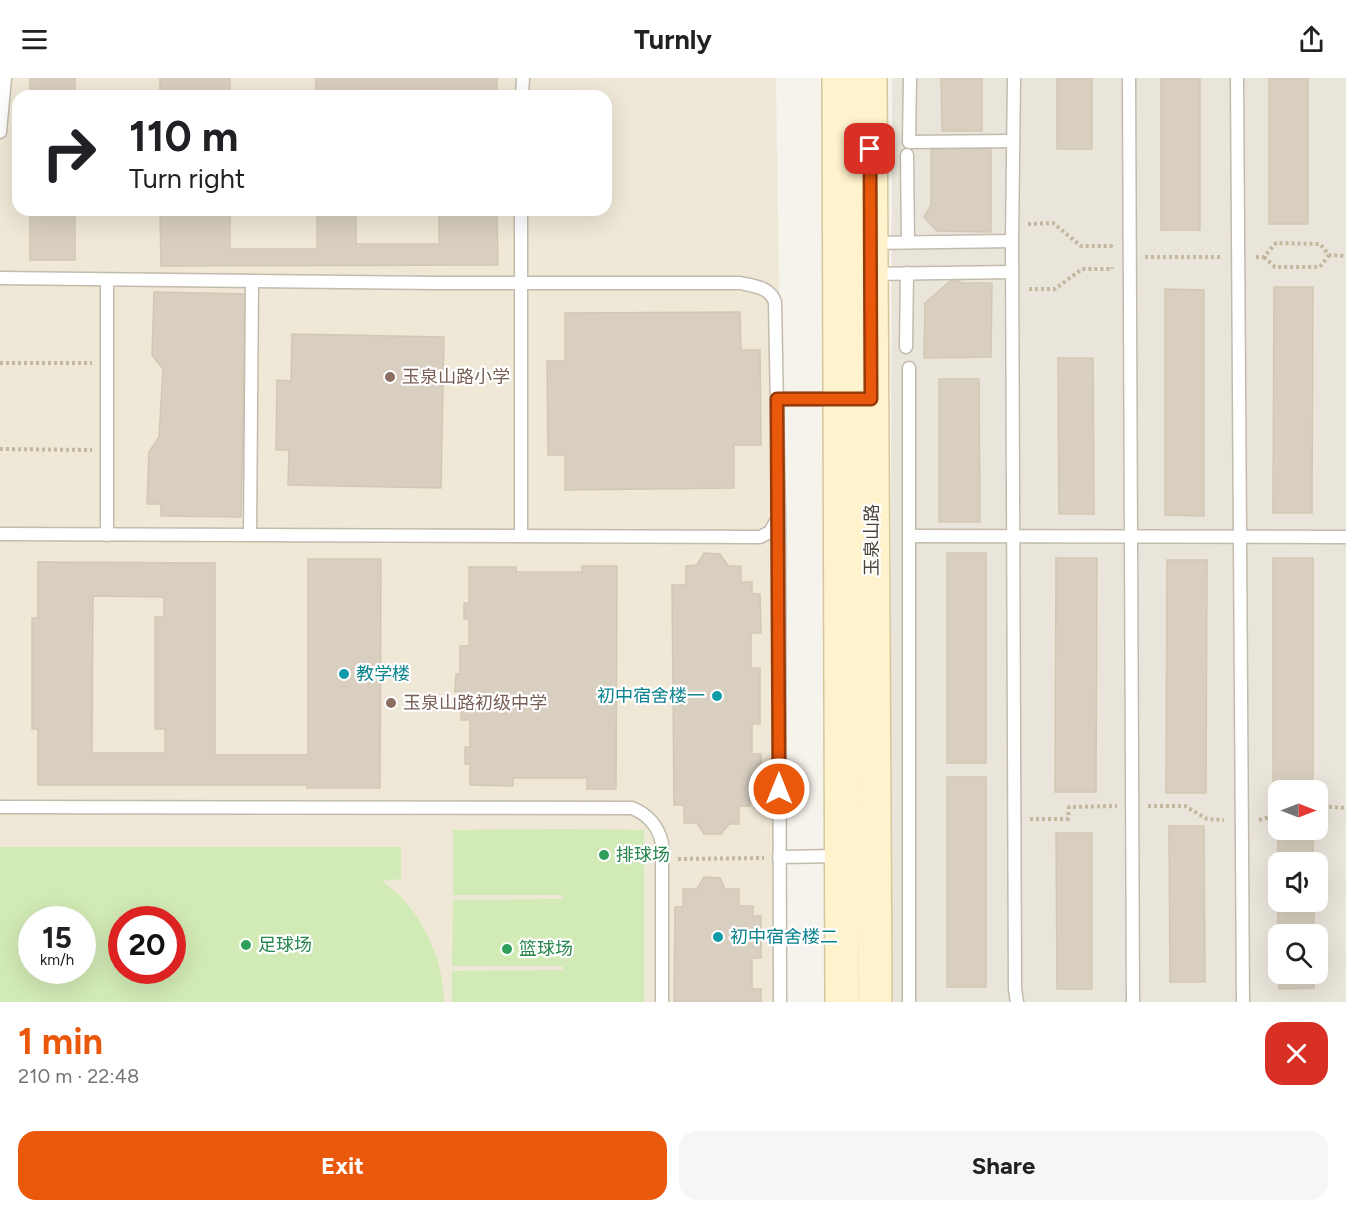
<!DOCTYPE html>
<html lang="en">
<head>
<meta charset="utf-8">
<style>
	body { margin:0; font-family:Figtree,"Noto Sans SC",sans-serif; background:#f6f6f6; color:#202124; height:100vh; display:flex; flex-direction:column; font-size:22px; white-space:nowrap }
	* { box-sizing:border-box; margin:0 }
	p { font-size:20px; color:#757577 }
	.icon { flex:none; width:33px; height:33px; fill:none; stroke:currentColor; stroke-width:2; stroke-linecap:round; stroke-linejoin:round }
	.map { position:relative; height:924px; overflow:hidden }
	.details { display:flex; flex-direction:column; background:#fff; flex:1 }
	.details>* { flex:none }
	.hud { position:absolute; left:12px; top:12px; width:600px; height:126px; border-radius:18px; box-shadow:0 6px 24px #0002; background:#fff; color:#202124; overflow:hidden }
	.needle { width:39px; rotate:90deg }
	.buttons { position:absolute; left:1268px; top:702px; display:grid; gap:12px }
	.buttons a { display:grid; place-items:center; width:60px; height:60px; border-radius:12px; background:#fff; box-shadow:0 6px 24px #0002; font-size:30px }
	.speed { position:absolute; left:18px; top:828px; display:flex; gap:12px; font-size:30px; font-weight:700; text-align:center }
	.speed>* { display:grid; place-content:center; width:78px; height:78px; border-radius:50%; background:#fff; box-shadow:0 6px 24px #0002; line-height:1 }
	.speed small { font-size:15px; font-weight:400 }
	.speed .limit { border:9px solid #d22; background:#fff; color:#111 }
	.pin { position:absolute; display:grid; place-items:center; width:51px; height:51px; color:#fff; margin:-26px; border-radius:12px; box-shadow:0 3px 9px #0006 }
	.me { position:absolute; width:66px; margin:-33px; rotate:0deg; stroke-linejoin:round; filter:drop-shadow(0 0 4px #0008) }
	.turn { display:flex; align-items:center; gap:21px; height:126px; padding:0 18px; font-size:27px }
	.turn .icon { width:78px; height:78px; stroke-width:2.5 }
	.turn b { display:block; font-size:42px; line-height:51px }
	.round { display:grid; place-items:center; flex:none; width:63px; height:63px; border-radius:18px; background:#f6f6f6 }
	.headline { display:flex; align-items:center; justify-content:space-between; height:102px; padding:0 18px }
	h1 { font-size:36px; font-weight:700; line-height:45px; color:#ea580c }
	.primary-button { display:flex; gap:12px; margin-top:auto; padding:12px 18px }
	.primary-button a { flex:1; height:69px; border-radius:18px; background:#ea580c; color:#fff; font-size:24px; font-weight:700; line-height:69px; text-align:center }
	.primary-button a+a { background:#f6f6f6; color:#202124 }
	header { display:flex; justify-content:space-between; align-items:center; height:78px; padding:0 18px; background:#fff; font-size:27px; font-weight:700 }
	.map>svg:first-child { display:block }
</style>
</head>
<body>
<header><svg class="icon" aria-label="menu" viewBox="0 0 24 24"><path d="M4 6h16M4 12h16M4 18h16"/></svg>Turnly<svg class="icon" aria-label="share" viewBox="0 0 24 24"><path d="M12 15V3M7 8l5-5 5 5M5 13v7h14v-7"/></svg></header>
<div class="map">
<svg width="1346" height="924" viewBox="0 0 1346 924">
	<rect width="100%" height="100%" fill="#f6f3ec"/>
	<path fill="#eae5da" fill-rule="evenodd" d="M892 0H1346V924H890ZM1278 712H1317V752H1278ZM1278 784H1317V824H1278ZM1278 856H1317V896H1278Z"/>
	<path fill="#efe8d6" fill-rule="evenodd" d="M0 0H776L783 466 782 924H0ZM18 18H606V132H18ZM32 842H82V892H32ZM122 842H172V892H122Z"/>
	<g fill="#d2eab5" fill-rule="evenodd">
		<polygon points="562,751 644,752 644,924 452,924 452,893 563,892 562,888 452,888 453,822 563,821 562,817 453,817 453,752"/>
		<path d="M0 769H401V801L382 803C388 808 394 812 400 818 426 844 444 887 444 924H0ZM32 842H82V892H32ZM122 842H172V892H122Z"/>
	</g>
	<g fill="#d8cfc1" stroke="#d3c7b4" stroke-width="1.5" fill-rule="evenodd">
		<rect x="30" y="0" width="45" height="18"/>
		<rect x="160" y="0" width="70" height="18"/>
		<polygon points="316,0 497,0 497,18 440,18 440,11 357,11 357,18 316,18"/>
		<polygon points="941,0 982,0 982,53 942,53"/>
		<rect x="1057" y="0" width="35" height="71"/>
		<rect x="1161" y="0" width="39" height="152"/>
		<rect x="1269" y="0" width="39" height="146"/>
		<polygon points="991,70 991,154 937,153 924,139 931,127 931,71"/>
		<rect x="30" y="132" width="45" height="50"/>
		<polygon points="160,132 230,132 230,171 317,171 317,132 356,132 356,166 439,166 439,132 497,132 498,187 161,188"/>
		<polygon points="955,199 961,205 992,205 991,279 924,280 925,225"/>
		<polygon points="1274,209 1313,209 1312,435 1273,435"/>
		<polygon points="1165,211 1204,212 1204,438 1165,437"/>
		<polygon points="154,214 246,216 241,439 161,438 161,426 147,426 149,374 159,359 163,291 152,277"/>
		<polygon points="740,234 741,272 760,272 761,367 734,367 734,410 565,412 565,377 548,377 547,283 565,283 565,235"/>
		<polygon points="292,256 444,259 441,410 288,407 289,372 276,372 277,302 291,303"/>
		<polygon points="1058,280 1093,280 1094,436 1059,436"/>
		<polygon points="939,301 979,301 980,444 939,444"/>
		<polygon points="704,475 720,476 728,488 741,488 741,504 752,504 752,516 760,516 761,555 751,555 751,590 760,590 760,646 752,646 752,676 761,676 761,719 750,719 750,728 739,728 739,746 729,746 721,756 704,756 697,745 684,745 684,727 674,727 672,507 686,507 686,488 697,487"/>
		<rect x="947" y="475" width="39" height="210"/>
		<polygon points="1056,480 1097,480 1096,714 1055,714"/>
		<polygon points="1273,480 1313,480 1313,712 1273,714"/>
		<path d="M308 481H381L380 710H307V707H38V651H32V540H38V484L215 485V677H308ZM93 518 164 519V539H155V651H165V675H92Z"/>
		<polygon points="1167,482 1207,482 1206,715 1166,715"/>
		<polygon points="582,488 617,488 616,711 587,711 587,700 513,700 513,708 470,707 470,686 465,686 465,669 470,669 470,642 461,642 461,614 455,614 456,596 460,596 460,568 469,568 469,541 464,541 464,525 469,525 469,489 516,489 516,494 582,494"/>
		<rect x="947" y="699" width="39" height="210"/>
		<polygon points="1169,748 1204,748 1205,904 1170,904"/>
		<rect x="1278" y="754" width="35" height="30"/>
		<polygon points="1056,755 1092,755 1092,911 1057,911"/>
		<polygon points="704,799 720,800 725,811 739,811 739,828 753,828 753,838 761,838 761,880 752,880 752,911 761,911 761,924 674,924 675,829 683,829 683,811 697,811"/>
		<rect x="1278" y="824" width="36" height="32"/>
		<polygon points="1279,896 1314,896 1314,910 1279,911"/>
	</g>
	<g fill="none" stroke-linecap="round" stroke-linejoin="round">
		<defs>
			<g id="lane">
				<polyline points="910,0 909,64 1013,63"/>
				<polyline points="1014,0 1012,163 1015,911 1017,924"/>
				<polyline points="1129,0 1133,924"/>
				<polyline points="1237,0 1243,924"/>
				<polyline points="522,18 523,0"/>
				<polyline points="0,54 5,0"/>
				<polyline points="907,77 908,164"/>
				<polyline points="521,132 521,458"/>
				<polyline points="872,165 1012,163"/>
				<polyline points="872,196 1012,194"/>
				<path d="M0 200 436 205H740C754 208 770 209 775 224L779 438 770 454 760 459 0 456"/>
				<polyline points="107,202 107,457"/>
				<polyline points="906,269 907,195"/>
				<polyline points="909,290 909,924"/>
				<polyline points="777,321 839,321"/>
				<polyline points="779,442 780,924"/>
				<polyline points="250,457 252,203"/>
				<polyline points="909,458 1346,459"/>
				<path d="M0 729 632 730C649 737 658 748 662 765V924"/>
				<polyline points="779,779 841,778"/>
			</g>
			<g id="secondary">
				<polyline points="839,0 842,924"/>
				<polyline points="870,0 875,924"/>
			</g>
		</defs>
		<use href="#lane" stroke="#c2bbae" stroke-width="15"/>
		<use href="#secondary" stroke="#d6c79b" stroke-width="36"/>
		<g stroke="#c4b79f" stroke-width="4" stroke-dasharray="3 3" stroke-linecap="butt">
			<polyline points="1028,146 1053,145 1081,168 1111,168 1112,171"/>
			<polyline points="1145,179 1221,179"/>
			<polyline points="1256,179 1264,179 1276,165 1320,166 1329,177 1346,178"/>
			<polyline points="1264,179 1275,189 1320,189 1329,177"/>
			<polyline points="1029,211 1055,211 1082,191 1112,191 1112,189"/>
			<polyline points="0,285 92,285"/>
			<polyline points="0,371 92,372"/>
			<polyline points="1148,728 1185,728 1207,741 1224,742"/>
			<polyline points="1317,728 1346,730"/>
			<polyline points="1030,741 1068,741 1069,729 1117,728"/>
			<polyline points="1259,742 1278,737"/>
			<polyline points="678,781 764,780"/>
		</g>
		<use href="#lane" stroke="#fff" stroke-width="12"/>
		<use href="#secondary" stroke="#fff3cd" stroke-width="33"/>
	</g>
	<g fill="none" stroke-linecap="round" stroke-linejoin="round">
		<defs>
			<polyline id="route" points="779,711 777,321 871,321 870,71"/>
		</defs>
		<use href="#route" stroke="#983908" stroke-width="15"/>
		<use href="#route" stroke="#ea580c" stroke-width="10"/>
	</g>
	<g fill="#8d6e63" stroke="#fff" stroke-width="2">
		<circle cx="390" cy="299" r="6"/>
		<circle cx="391" cy="625" r="6"/>
	</g>
	<g fill="#0f9aa8" stroke="#fff" stroke-width="2">
		<circle cx="344" cy="596" r="6"/>
		<circle cx="717" cy="618" r="6"/>
		<circle cx="718" cy="859" r="6"/>
	</g>
	<g fill="#2e9e5b" stroke="#fff" stroke-width="2">
		<circle cx="604" cy="777" r="6"/>
		<circle cx="246" cy="867" r="6"/>
		<circle cx="507" cy="871" r="6"/>
	</g>
	<g text-anchor="middle" stroke-width="4.5" stroke-linejoin="round" paint-order="stroke">
		<g font-size="18" fill="#785e54" stroke="#fff" text-anchor="start">
			<text x="402" y="305">玉泉山路小学</text>
			<text x="403" y="631">玉泉山路初级中学</text>
		</g>
		<g font-size="18" fill="#4b4439" stroke="#fff">
			<text transform="translate(872 462) rotate(-90)" y="6">玉泉山路</text>
		</g>
		<g font-size="18" fill="#0d838f" stroke="#fff" text-anchor="start">
			<text x="356" y="602">教学楼</text>
			<text x="705" y="624" text-anchor="end">初中宿舍楼一</text>
			<text x="730" y="865">初中宿舍楼二</text>
		</g>
		<g font-size="18" fill="#27864d" stroke="#fff" text-anchor="start">
			<text x="616" y="783">排球场</text>
			<text x="258" y="873">足球场</text>
			<text x="519" y="877">篮球场</text>
		</g>
	</g>
</svg>
<div class="buttons">
<a><svg class="needle" viewBox="-14 -14 28 28"><path d="M0-13l5 13h-10z" fill="#e53935"/><path d="M0 13l5-13h-10z" fill="#757577"/></svg></a>
<a><svg class="icon" aria-label="sound" viewBox="0 0 24 24"><path d="M4 9h4l5-4v14l-5-4H4zM17 9q2 3 0 6"/></svg></a>
<a><svg class="icon" aria-label="search" viewBox="0 0 24 24"><circle cx="10" cy="10" r="6"/><path d="M15 15l6 6"/></svg></a>
</div>
<div class="speed"><div>15<small>km/h</small></div><div class="limit">20</div></div>
<div class="pin" style="left:870px;top:71px;background:#d93025"><svg class="icon" aria-label="arrive" viewBox="0 0 24 24"><path d="M6 21V4h12l-3 4 3 4H6"/></svg></div>
<svg class="me" style="left:779px;top:711px" viewBox="-20 -20 40 40"><circle r="17" fill="#ea580c" stroke="#fff" stroke-width="3"/><path d="M0-11L8 9 0 5-8 9z" fill="#fff"/></svg>
<div class="hud">
<div class="turn"><svg class="icon" aria-label="right" viewBox="0 0 24 24"><path d="M7 20v-9h11M14 6l5 5-5 5"/></svg><div><b>110 m</b>Turn right</div></div>
</div>
</div>
<section class="details">
<div class="headline"><div><h1>1 min</h1><p>210 m · 22:48</p></div><a class="round" style="background:#d93025;color:#fff"><svg class="icon" aria-label="close" viewBox="0 0 24 24"><path d="M6 6l12 12M18 6L6 18"/></svg></a></div>
<div class="primary-button"><a>Exit</a><a>Share</a></div>
</section>
</body>
</html>
